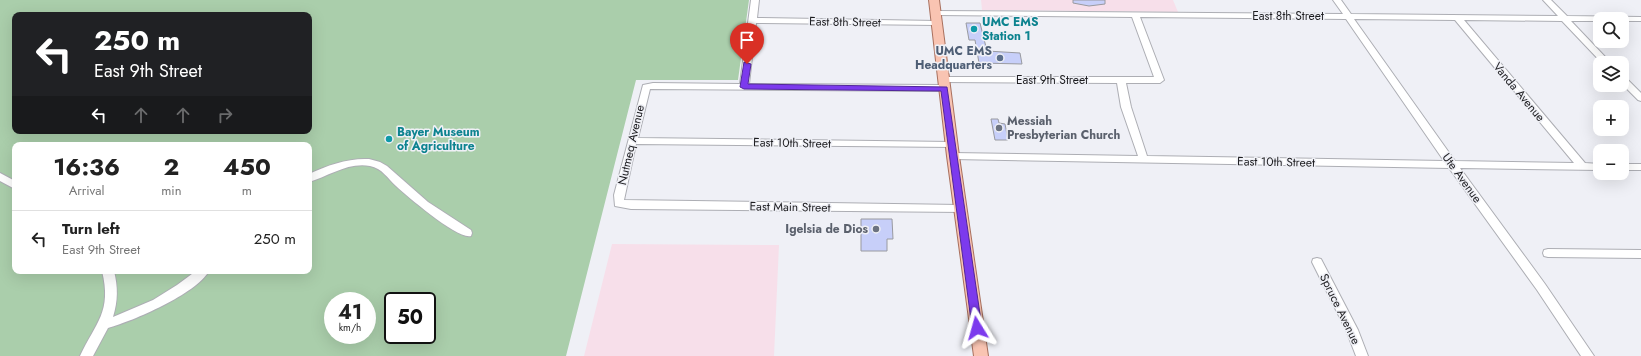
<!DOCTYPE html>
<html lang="en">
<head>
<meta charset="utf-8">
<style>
	body { margin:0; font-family:Jost,sans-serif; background:#f6f6f6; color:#222; height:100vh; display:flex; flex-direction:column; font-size:15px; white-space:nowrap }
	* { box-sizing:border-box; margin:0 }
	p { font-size:13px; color:#767676 }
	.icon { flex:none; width:22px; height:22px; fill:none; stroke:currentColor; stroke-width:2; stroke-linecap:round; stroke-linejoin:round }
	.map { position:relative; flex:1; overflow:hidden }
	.drawer { position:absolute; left:12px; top:142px; width:300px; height:132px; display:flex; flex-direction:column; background:#fff; border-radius:8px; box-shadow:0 4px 16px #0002 }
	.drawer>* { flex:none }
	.banner { position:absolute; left:12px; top:12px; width:300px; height:122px; border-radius:8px; box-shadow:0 4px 16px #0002; background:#202124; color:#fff; overflow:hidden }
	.fabs { position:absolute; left:1593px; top:12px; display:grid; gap:8px }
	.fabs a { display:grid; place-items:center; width:36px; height:36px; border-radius:8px; background:#fff; box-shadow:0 4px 16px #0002; font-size:20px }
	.speed { position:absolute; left:324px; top:292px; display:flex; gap:8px; font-size:20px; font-weight:700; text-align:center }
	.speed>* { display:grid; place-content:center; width:52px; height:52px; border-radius:50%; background:#fff; box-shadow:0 4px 16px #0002; line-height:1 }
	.speed small { font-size:10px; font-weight:400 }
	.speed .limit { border:2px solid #111; border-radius:6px; background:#fff; color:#111 }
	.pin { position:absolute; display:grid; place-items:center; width:34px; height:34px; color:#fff; margin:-41px -17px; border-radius:50% 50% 50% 0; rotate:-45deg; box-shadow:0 0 4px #0007 }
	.pin .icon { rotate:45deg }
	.me { position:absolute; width:44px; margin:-22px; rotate:352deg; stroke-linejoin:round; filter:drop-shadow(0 0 3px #0008) }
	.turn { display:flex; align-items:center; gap:14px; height:84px; padding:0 16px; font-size:18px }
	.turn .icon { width:52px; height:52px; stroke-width:2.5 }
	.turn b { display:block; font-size:28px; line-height:34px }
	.lanes { display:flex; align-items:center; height:38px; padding:0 16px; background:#0003; justify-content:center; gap:20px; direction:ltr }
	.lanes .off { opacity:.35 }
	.eta { display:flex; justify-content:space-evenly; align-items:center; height:68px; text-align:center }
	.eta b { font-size:24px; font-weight:700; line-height:28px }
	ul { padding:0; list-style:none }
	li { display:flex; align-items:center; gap:12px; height:56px; padding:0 16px; border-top:1px solid #e0e0e0 }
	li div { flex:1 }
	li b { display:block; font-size:15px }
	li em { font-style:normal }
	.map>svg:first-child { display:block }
</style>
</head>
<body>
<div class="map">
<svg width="1641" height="356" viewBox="0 0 1641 356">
	<rect width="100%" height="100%" fill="#eff0f6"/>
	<g fill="#f7dfea">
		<polygon points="981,0 1173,0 1178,12 982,10"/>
		<polygon points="612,244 779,245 774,356 584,356"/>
	</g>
	<path fill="#aaceab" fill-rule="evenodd" d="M0 0H749L738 80H636L566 356H0ZM15 15H309V131H15ZM15 145H309V271H15ZM333 301H367V335H333ZM393 301H427V335H393Z"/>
	<g fill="#c7cff9" stroke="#999aa0">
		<polygon points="1073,0 1105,0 1105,4 1089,6 1073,3"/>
		<polygon points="966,23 980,23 987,51 1020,53 1022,64 979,63 975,40 969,40"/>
		<polygon points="991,119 998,119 999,123 1005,124 1008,140 995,140"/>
		<polygon points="861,219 892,219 893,239 887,239 887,251 861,251"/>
	</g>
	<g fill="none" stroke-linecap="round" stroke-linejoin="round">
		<defs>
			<g id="minor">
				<polygon points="751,0 759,0 757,18 937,21 941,23 937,25 756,23 749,84 944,85 948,88 944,91 650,89 638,138 951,142 956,145 954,147 636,144 624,200 960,205 964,206 965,209 964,212 631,209 615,206 614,195 643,85 653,83 740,84"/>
				<path d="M1333 0H1341L1351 14 1558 16 1543 0H1551L1567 16 1641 17V21H1622V19H1600V21H1571L1611 63H1602L1562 21 1464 20 1585 163 1600 164V170L1460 168 1545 284 1594 356H1581L1537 290 1449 168 953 159 948 156 953 153 1138 156 1121 107 1117 83 943 82 939 79 940 77H1154L1132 17 936 15H933V11L1343 14ZM1140 17 1346 19 1444 161 1147 156 1131 107 1126 83H1160L1164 80ZM1354 19 1455 20 1574 163 1455 161Z"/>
				<polygon points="1622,76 1625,77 1641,93 1641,101 1638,100 1622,84"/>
				<path d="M369 159 380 162 387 166 428 202 471 230 472 233 471 236C458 240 407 196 396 186 388 179 382 168 370 166 348 162 329 176 309 182V174C328 165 348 158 369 159Z"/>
				<rect x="1622" y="164" width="19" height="6"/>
				<polygon points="0,173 15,181 15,189 0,181"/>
				<polygon points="1548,249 1641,250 1641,258 1548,257 1544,256 1543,253 1544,250"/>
				<polygon points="1317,258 1321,259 1358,330 1368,356 1356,356 1346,330 1312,262 1313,259"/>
				<path d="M102 271H114C118 287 118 301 113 317L153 300 177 285 196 271H209C196 294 133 321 108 328L93 356H80C96 322 112 312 102 271Z"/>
			</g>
			<polygon id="major" points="929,0 939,0 959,156 988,356 974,356 947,156"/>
		</defs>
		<use href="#minor" stroke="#adaeb4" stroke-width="2"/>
		<use href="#major" stroke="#a9705e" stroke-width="2"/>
		<use href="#minor" fill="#fff" fill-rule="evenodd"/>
		<use href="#major" fill="#f9c4b2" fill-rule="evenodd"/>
	</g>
	<polygon fill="#7c3aed" stroke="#51269a" points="744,62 751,64 748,84 947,87 982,328 981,331 973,331 972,328 941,91 744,89 740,87"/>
	<g fill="#0f9aa8" stroke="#eff0f6" stroke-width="1.5">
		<circle cx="974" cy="29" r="4"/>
		<circle cx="389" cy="139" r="4"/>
	</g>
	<circle fill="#5c6f8a" stroke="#eff0f6" stroke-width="1.5" cx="1000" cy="58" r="4"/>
	<g fill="#6b7280" stroke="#eff0f6" stroke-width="1.5">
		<circle cx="999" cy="128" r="4"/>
		<circle cx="876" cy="229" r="4"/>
	</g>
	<g text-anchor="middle" stroke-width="3" stroke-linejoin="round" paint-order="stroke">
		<g font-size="12" fill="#1d1d20" stroke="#eff0f6">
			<text x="1288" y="20">East 8th Street</text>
			<text transform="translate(845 22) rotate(1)" y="4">East 8th Street</text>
			<text x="1052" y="84">East 9th Street</text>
			<text transform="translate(1519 92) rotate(50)" y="4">Vanda Avenue</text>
			<text transform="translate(792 143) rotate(1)" y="4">East 10th Street</text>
			<text transform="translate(631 145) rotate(-77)" y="4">Nutmeq Avenue</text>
			<text transform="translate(1276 162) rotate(1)" y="4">East 10th Street</text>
			<text transform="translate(1462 178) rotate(54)" y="4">Ute Avenue</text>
			<text transform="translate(790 207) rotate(1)" y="4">East Main Street</text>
			<text transform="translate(1340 309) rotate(64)" y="4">Spruce Avenue</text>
		</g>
		<g font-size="12" font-weight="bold" fill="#0d838f" stroke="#eff0f6" text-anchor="start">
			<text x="982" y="26">UMC EMS<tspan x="982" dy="14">Station 1</tspan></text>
			<text x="397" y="136">Bayer Museum<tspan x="397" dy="14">of Agriculture</tspan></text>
		</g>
		<g font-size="12" font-weight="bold" fill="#4e5e75" stroke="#eff0f6" text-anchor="end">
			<text x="992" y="55">UMC EMS<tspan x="992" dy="14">Headquarters</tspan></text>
		</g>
		<g font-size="12" font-weight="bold" fill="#5b616d" stroke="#eff0f6" text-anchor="start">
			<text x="1007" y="125">Messiah<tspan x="1007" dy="14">Presbyterian Church</tspan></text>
			<text x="868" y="233" text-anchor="end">Igelsia de Dios</text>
		</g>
	</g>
</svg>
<div class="fabs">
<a><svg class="icon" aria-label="search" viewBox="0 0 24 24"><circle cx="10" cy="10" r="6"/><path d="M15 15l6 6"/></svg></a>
<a><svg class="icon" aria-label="layers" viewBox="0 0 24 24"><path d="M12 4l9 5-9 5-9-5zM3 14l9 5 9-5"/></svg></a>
<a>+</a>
<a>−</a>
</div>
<div class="speed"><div>41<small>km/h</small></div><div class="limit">50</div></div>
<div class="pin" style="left:747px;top:64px;background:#d93025"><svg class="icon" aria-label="arrive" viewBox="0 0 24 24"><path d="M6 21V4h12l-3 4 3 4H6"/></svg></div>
<svg class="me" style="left:977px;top:328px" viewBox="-20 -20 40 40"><path d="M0-17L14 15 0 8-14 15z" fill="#7c3aed" stroke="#fff" stroke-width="4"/></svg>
<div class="banner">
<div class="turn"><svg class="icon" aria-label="left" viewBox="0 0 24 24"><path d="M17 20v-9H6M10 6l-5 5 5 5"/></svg><div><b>250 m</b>East 9th Street</div></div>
<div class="lanes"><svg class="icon" aria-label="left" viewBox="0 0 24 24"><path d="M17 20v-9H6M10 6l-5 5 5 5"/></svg><svg class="icon off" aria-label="ahead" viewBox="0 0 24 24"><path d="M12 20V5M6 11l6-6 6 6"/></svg><svg class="icon off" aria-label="ahead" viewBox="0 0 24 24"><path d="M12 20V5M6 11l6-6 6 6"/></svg><svg class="icon off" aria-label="right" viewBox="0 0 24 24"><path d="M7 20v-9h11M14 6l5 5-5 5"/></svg></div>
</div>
<section class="drawer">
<div class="eta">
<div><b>16:36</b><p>Arrival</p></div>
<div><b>2</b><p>min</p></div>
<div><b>450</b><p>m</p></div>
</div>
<ul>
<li><svg class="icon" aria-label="left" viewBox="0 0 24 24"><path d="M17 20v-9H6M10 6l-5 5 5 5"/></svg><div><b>Turn left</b><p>East 9th Street</p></div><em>250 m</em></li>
</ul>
</section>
</div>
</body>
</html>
